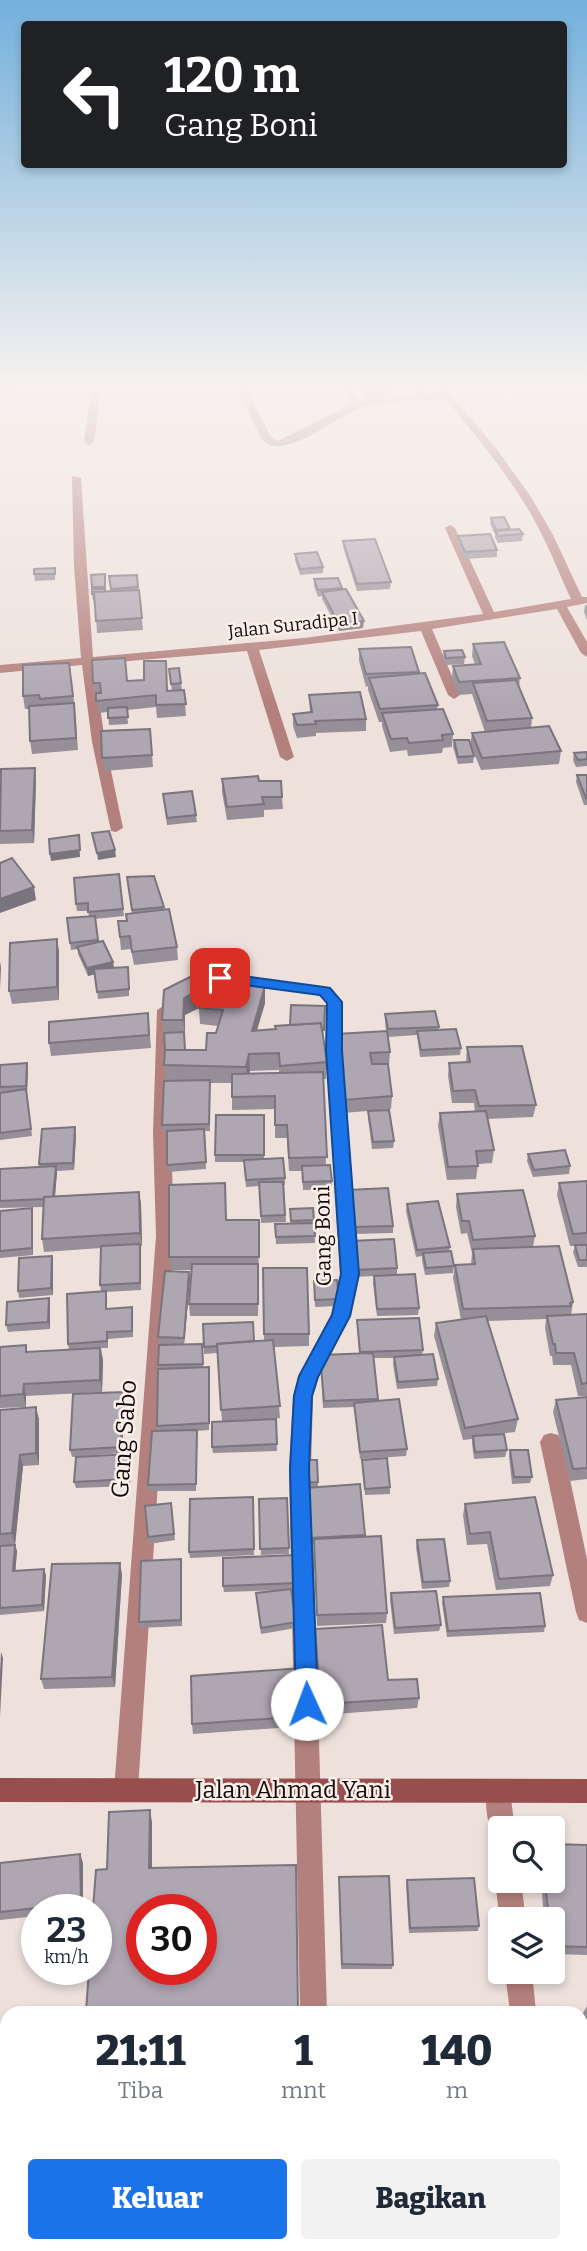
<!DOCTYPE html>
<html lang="id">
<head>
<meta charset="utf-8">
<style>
	body { margin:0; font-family:Bitter,serif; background:#f2f2f3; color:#1f2937; height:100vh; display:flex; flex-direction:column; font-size:26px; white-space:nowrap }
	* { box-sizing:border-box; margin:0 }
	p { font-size:23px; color:#747a83 }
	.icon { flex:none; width:38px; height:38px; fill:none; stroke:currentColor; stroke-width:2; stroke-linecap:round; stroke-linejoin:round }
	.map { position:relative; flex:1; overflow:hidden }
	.side { position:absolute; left:0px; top:2006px; width:588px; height:247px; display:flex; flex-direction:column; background:#fff; border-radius:21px 21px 0 0; box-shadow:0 4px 10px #0003 }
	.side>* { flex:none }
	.guide { position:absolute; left:21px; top:21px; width:546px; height:147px; border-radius:7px; box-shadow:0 4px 10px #0003; background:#202124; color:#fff; overflow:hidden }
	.buttons { position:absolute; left:488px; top:1816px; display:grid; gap:14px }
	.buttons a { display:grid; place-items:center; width:77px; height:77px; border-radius:7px; background:#fff; box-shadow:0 4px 10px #0003; font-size:35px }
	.speed { position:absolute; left:21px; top:1894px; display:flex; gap:14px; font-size:35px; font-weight:700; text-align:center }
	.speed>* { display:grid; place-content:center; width:91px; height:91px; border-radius:50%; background:#fff; box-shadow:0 4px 10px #0003; line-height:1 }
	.speed small { font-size:18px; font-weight:400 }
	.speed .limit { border:10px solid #d22; background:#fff; color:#111 }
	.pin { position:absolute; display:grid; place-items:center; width:60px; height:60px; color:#fff; margin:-30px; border-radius:14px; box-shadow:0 4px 10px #0006 }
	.me { position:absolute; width:77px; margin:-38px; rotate:358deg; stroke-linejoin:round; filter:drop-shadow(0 0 5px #0008) }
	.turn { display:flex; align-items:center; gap:24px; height:147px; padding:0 28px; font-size:32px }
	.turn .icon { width:91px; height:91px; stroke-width:2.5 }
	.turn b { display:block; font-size:49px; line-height:60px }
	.eta { display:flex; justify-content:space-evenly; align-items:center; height:119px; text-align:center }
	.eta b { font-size:42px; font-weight:800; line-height:49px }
	.action { display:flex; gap:14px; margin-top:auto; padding:14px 28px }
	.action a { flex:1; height:80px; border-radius:7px; background:#1a73e8; color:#fff; font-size:28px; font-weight:800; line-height:80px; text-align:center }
	.action a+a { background:#f2f2f3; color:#1f2937 }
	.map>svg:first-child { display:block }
</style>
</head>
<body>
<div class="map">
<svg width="587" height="2251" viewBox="0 0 587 2251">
	<rect width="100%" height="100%" fill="#eee1db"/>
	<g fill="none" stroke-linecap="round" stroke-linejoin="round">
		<g fill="#b4807e" fill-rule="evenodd">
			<polygon points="91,389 101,389 94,442 89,445 84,442"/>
			<path d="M237 389H246L271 437 278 441 354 403 340 389H350L362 401 439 393 437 389H446L495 447 531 497 553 535 582 597H587V603L567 607 587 642V657L581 653 557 609 432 629 460 695 454 699 448 695 421 631 259 650 294 757 287 761 280 757 247 651 94 664 105 742 123 828 116 832 111 831 92 742 82 665 0 673V665L81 658 74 566 72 476 81 478 93 657 304 638 483 614 445 528 450 525 455 528 494 612 571 599C558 571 547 542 532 516 507 473 476 435 444 398 419 401 386 400 363 407 338 414 281 466 261 438Z"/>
			<polygon points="220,973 325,987 331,988 343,1002 342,1051 360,1274 351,1316 319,1376 313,1396 311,1469 327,2012 300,2012 289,1469 293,1396 299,1375 331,1315 340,1274 326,1051 327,1003 320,996 312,994 220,983 207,984 199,979 201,975"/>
			<polygon points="165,1005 173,1010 171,1133 174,1236 138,1790 135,1799 126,1802 117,1799 114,1790 156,1236 153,1133 157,1010"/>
			<polygon points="551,1433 558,1435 562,1442 587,1559 587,1623 579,1620 576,1612 540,1442 544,1435"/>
			<path d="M498 1779 507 1782 510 1791 515 1829H500V1841L493 1838C487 1822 483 1798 489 1782Z"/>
			<polygon points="500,1871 500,1881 521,1881 526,1920 500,1922 495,1881"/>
			<polygon points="505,1972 532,1972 536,2012 510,2012"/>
			<polygon points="303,2245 333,2245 334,2251 304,2251"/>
			<polygon points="533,2245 563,2245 564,2251 534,2251"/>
		</g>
		<polygon fill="#984e4d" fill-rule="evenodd" points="0,1778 587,1779 587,1803 0,1802"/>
	</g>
	<g fill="#968f98" fill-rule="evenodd">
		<polygon points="0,389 22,389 22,392 0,393"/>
		<polygon points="361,389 390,389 390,397 364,399 361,392"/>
		<polygon points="414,389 426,389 426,398 415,398"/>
		<polygon points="491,518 510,529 510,530 523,534 522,541 498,543 495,538 495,534 490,524"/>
		<polygon points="458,536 497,550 497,557 464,559 458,542"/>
		<polygon points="343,541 391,582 390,589 357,591 343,547"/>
		<polygon points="295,554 323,567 323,573 300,575 295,560"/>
		<polygon points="55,568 55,580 35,581 34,574"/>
		<polygon points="91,575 106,581 106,592 111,592 109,576 137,575 139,590 143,630 97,633 95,601 93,601 92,594"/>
		<polygon points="314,579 342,588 363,628 339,631 322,599 322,596 318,597 314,586"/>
		<polygon points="585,605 587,605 587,620 584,612"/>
		<polygon points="473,644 520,678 519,688 532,718 531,728 561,751 559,764 481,770 471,746 474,756 473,763 458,764 453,747 454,740 470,745 472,733 485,732 472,694 458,695 452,678 453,666 475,664 472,656"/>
		<polygon points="359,649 419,672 419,674 438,705 437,709 453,734 452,747 443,748 442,753 408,756 407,750 390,752 382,726 382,722 379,722 368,690 368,686 366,687 359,661"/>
		<polygon points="444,651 465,657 464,664 446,665 443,658"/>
		<polygon points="69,663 75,709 78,750 32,754 30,741 29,709 25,709 23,696"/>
		<polygon points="169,669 181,683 182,690 184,690 186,716 157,718 156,707 127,710 128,724 109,725 108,712 98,713 96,695 95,695 93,683 144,680 167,673 167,691 172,691"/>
		<polygon points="309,695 366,719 366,731 316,733 316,736 297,738 293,726 293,714 310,713"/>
		<polygon points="150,729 153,767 104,771 102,758"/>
		<polygon points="587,752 587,766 576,767 573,760 574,753"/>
		<polygon points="35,768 36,780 34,843 0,844 0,783"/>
		<polygon points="577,775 587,775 587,805 584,805 576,782"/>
		<polygon points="222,779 259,781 282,797 283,809 264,810 264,817 227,820 222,792"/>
		<polygon points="163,794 196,815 197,822 167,825"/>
		<polygon points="119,874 124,916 95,919 98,942 113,962 114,968 129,974 129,996 98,999 95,974 88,976 78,954 78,949 71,950 67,918 89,916 88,911 77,911 76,904"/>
		<polygon points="127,877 164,907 177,947 178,960 134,965 131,949 121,950 118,921 127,921 132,913"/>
		<polygon points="57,939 59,952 59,1000 12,1004 9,991"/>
		<path d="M227 974 228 985 265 986V1003L257 1030 276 1029 290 1025 325 1006 323 1037 327 1062 326 1079H323L326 1165 332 1181 331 1189 303 1190 302 1171H289L287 1138H275V1109L232 1110V1083H210V1131H205L206 1169 168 1172 167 1132H163L162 1125 166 1081 164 1065 165 1051V1037H164L162 1020 164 990ZM197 1009H199L200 1024 218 1026 216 1033 206 1050H185L184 1037 185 1015ZM279 1070V1073L249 1074 250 1071Z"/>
		<polygon points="148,1013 151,1048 51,1056 49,1043"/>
		<polygon points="385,1014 439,1027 438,1030 461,1048 460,1055 420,1057 417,1035 388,1037 390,1052 389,1065 388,1065 392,1096 391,1109 343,1113 336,1047 337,1034 386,1031 385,1021"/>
		<polygon points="467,1047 536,1105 533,1117 487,1119 494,1150 492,1163 478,1164 476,1179 447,1180 438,1126 440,1113 475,1112 474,1103 452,1103 448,1076 449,1063 466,1063"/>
		<polygon points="27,1063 28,1070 27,1093 32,1136 0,1140 0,1065"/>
		<polygon points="368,1111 394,1141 393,1148 372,1149 368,1118"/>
		<polygon points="264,1115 264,1159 285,1178 285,1185 284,1185 286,1222 261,1223 259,1186 246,1187 244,1162 215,1162 215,1155"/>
		<polygon points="76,1135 74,1170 57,1171 55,1197 139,1192 141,1204 142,1246 140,1246 141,1290 106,1292 107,1309 133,1314 133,1337 108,1339 108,1348 101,1348 103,1360 102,1392 26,1396 26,1407 0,1408 0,1347 28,1352 69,1350 68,1344 101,1291 100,1285 101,1248 44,1252 42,1239 44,1207 0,1208 0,1169 39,1167 39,1164"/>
		<polygon points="528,1154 570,1166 569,1174 533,1177 527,1161"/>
		<polygon points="587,1181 587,1267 578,1267 573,1252 575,1246 570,1246 557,1195 559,1183"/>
		<polygon points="348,1190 393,1226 393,1233 352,1234 347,1197"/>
		<polygon points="457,1194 535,1236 533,1247 573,1302 571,1315 587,1314 587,1396 578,1396 571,1365 553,1365 552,1356 550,1356 545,1328 546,1319 487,1321 518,1419 515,1432 498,1434 507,1450 505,1457 474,1459 472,1443 472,1439 463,1440 434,1336 436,1323 461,1320 453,1278 455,1265 471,1264 472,1253 467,1233 461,1234 456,1207"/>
		<polygon points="407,1204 450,1247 449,1251 454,1266 453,1273 425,1275 422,1260 422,1256 416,1257 406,1211"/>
		<polygon points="32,1208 33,1215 33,1255 0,1258 0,1211"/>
		<polygon points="313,1208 315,1243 276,1244 275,1224 291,1224 290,1209"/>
		<polygon points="227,1220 259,1220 258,1316 190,1316 189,1304 191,1270 171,1270 169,1257"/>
		<polygon points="351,1241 397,1268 397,1275 353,1277"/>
		<polygon points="52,1256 53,1263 53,1295 19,1298 18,1291"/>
		<polygon points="263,1268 309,1334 309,1346 274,1347 280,1418 257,1420 276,1419 277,1451 213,1453 212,1447 222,1421 217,1353 204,1354 203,1324 254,1341 264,1341"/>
		<polygon points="374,1276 419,1308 418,1315 377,1316 373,1283"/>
		<polygon points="190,1279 184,1344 202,1344 203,1368 209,1374 209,1430 197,1431 196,1491 149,1491 148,1485 158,1430 158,1365 178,1345 159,1344 158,1337"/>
		<polygon points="314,1281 339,1299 338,1306 315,1307"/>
		<polygon points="49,1298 50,1305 50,1329 8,1332 6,1325"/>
		<polygon points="357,1320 423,1350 422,1355 438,1379 437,1386 397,1389 393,1364 394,1358 374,1358 378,1401 407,1449 406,1456 360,1459 354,1407 323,1408 320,1355 359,1353"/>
		<polygon points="587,1397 587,1479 570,1481 553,1412 556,1400"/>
		<polygon points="124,1399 122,1453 72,1457 70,1450"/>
		<polygon points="0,1410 39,1419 39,1465 23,1466 15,1545 0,1545"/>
		<polygon points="510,1450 532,1477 530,1483 512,1484 509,1456"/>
		<polygon points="130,1454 131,1461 130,1486 76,1488 74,1482"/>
		<polygon points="300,1460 318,1482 318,1487 360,1484 365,1536 387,1613 386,1623 317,1626 314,1544 310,1544 306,1489 301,1489"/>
		<polygon points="362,1460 390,1487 390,1494 365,1495 362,1466"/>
		<polygon points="253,1497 254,1555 190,1558 189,1552"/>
		<polygon points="287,1498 289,1554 261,1555 259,1499"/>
		<polygon points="171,1503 175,1540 149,1544 145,1506"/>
		<polygon points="465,1504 553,1575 550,1586 496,1590 487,1544 467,1545 463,1515"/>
		<polygon points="417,1540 450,1581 449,1587 422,1589 416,1547"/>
		<polygon points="15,1545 17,1551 15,1571 46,1575 44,1611 0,1615 0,1546"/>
		<polygon points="295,1555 296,1589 291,1589 296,1628 261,1634 256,1593 284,1590 224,1592 223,1586"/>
		<polygon points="182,1565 182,1626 140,1628 139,1622"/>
		<polygon points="122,1574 115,1687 44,1689 41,1679"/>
		<polygon points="391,1593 441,1625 439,1631 394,1634 390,1600"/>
		<polygon points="443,1597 545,1626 544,1632 447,1637 442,1603"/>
		<polygon points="315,1629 388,1680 419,1698 417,1708 321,1715 314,1639"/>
		<polygon points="306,1716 306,1726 193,1734 192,1724"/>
		<polygon points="587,1845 587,1955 553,1954 553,1920 544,1920 541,1881 553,1881"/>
		<polygon points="80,1854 83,1863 83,1909 37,1909 37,1916 0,1920 0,1863"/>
		<polygon points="407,1880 479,1926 478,1931 409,1933 406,1884"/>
		<polygon points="339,1881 393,1965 392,1969 341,1969"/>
		<polygon points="587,2006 587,2075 583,2013"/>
		<polygon points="452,2245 535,2245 536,2251 453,2251"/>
		<polygon points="563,2245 581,2245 587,2251 564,2251"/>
	</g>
	<g fill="#7a747c">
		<polygon points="364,621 363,628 339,631 339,624"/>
		<polygon points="35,768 36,780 34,843 32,830"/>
		<polygon points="79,835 80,857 51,861 50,854"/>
		<polygon points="115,850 116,857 98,860 97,853"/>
		<polygon points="34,887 36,900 0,913 0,899"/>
		<polygon points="57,939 59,952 59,1000 57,987"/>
		<polygon points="0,961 1,968 0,989"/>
		<polygon points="113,962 114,969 88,976 87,968"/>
		<polygon points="265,986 265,1003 252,1047 252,1031"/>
		<polygon points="195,992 197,1009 185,1015 185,1037 183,1020 184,998"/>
		<polygon points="249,1054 250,1071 247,1084 246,1067"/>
		<polygon points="27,1063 28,1070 27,1093 26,1086"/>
		<polygon points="75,1127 76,1135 74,1170 73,1163"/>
		<polygon points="56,1166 57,1173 54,1206 53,1199"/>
		<polygon points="139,1192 141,1204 142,1246 140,1233"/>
		<polygon points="32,1208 33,1215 33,1255 32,1248"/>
		<polygon points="52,1256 53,1263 53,1295 51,1288"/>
		<polygon points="189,1272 190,1279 184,1345 184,1338"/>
		<polygon points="49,1298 50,1305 50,1329 48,1322"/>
		<polygon points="100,1348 103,1360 102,1392 100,1380"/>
		<polygon points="24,1384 26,1396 26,1407 23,1394"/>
		<polygon points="123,1392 124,1399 122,1453 121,1447"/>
		<polygon points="36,1407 39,1419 39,1465 36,1453"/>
		<polygon points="130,1454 131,1461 130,1486 129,1479"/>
		<polygon points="20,1455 23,1466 15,1545 12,1533"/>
		<polygon points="15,1545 17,1551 15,1577 13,1571"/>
		<polygon points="120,1563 122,1574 115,1687 112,1677"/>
		<polygon points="44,1569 46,1575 44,1611 42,1605"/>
		<polygon points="1,1652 3,1658 0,1717 0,1672"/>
		<polygon points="150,1810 152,1822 152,1879 149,1868"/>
		<polygon points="80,1854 83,1863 83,1909 81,1903"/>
		<polygon points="34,2245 38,2245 38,2251 33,2251"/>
	</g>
	<g fill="#aea6b1" stroke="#7a747c" stroke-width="2" fill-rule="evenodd">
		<polygon points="363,389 390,389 391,391 365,393"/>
		<polygon points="415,389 426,389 427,392 416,392"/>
		<polygon points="504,517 510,529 496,530 491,518"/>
		<polygon points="519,529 523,534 498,536 495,531"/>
		<polygon points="490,534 497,550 465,552 458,536"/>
		<polygon points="375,539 391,582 357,584 343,541"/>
		<polygon points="317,552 323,567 300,569 295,554"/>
		<polygon points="55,568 55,574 34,574 34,569"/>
		<polygon points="105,574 105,587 92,587 91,575"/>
		<polygon points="137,575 138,587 111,589 109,576"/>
		<polygon points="338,578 342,588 318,590 314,579"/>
		<polygon points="92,589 105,589 105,592 94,592 94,594 92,594"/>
		<polygon points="346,589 364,621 339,624 322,592"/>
		<polygon points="139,590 142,618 96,621 94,592"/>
		<polygon points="504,642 520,678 459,682 453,666 481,664 473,644"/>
		<polygon points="411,647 419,672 366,674 359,649"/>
		<polygon points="462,650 465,657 446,658 444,651"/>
		<polygon points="125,658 127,681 144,680 144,661 166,661 167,691 184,690 186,704 156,705 156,695 96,701 96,693 101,693 100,683 93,683 92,660"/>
		<polygon points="69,663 73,696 40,699 39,695 23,696 23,665"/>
		<polygon points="179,668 181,683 171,684 169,669"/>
		<polygon points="425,673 438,705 380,709 369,678"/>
		<polygon points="516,680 532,718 487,721 473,683"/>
		<polygon points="360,692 366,719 315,721 316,724 297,725 293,714 312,712 309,695"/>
		<polygon points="74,703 76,738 30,741 29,706"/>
		<polygon points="127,707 128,717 108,718 108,708"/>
		<polygon points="443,709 453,734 442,735 443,740 409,743 407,738 391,739 382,713"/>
		<polygon points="549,726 561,751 482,758 472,733"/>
		<polygon points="150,729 152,755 102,758 101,731"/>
		<polygon points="454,740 469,740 474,756 458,757"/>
		<polygon points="587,752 587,759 578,760 574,753"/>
		<polygon points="35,768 32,830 0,831 1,769"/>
		<polygon points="577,775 587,775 587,798 586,798"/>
		<polygon points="258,776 259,781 281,781 282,797 262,797 264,804 227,807 222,779"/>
		<polygon points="192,791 196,815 167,818 163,794"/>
		<polygon points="109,831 115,850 97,853 92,833"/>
		<polygon points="79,835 80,850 50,854 49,839"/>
		<polygon points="12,858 34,887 0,899 0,863"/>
		<polygon points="119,874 123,909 88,912 88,903 76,904 74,878"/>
		<polygon points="154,876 164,907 132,910 127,877"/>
		<polygon points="169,909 177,947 132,952 130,936 120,937 118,921 127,921 126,914"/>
		<polygon points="95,916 98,940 70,943 67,918"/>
		<polygon points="57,939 57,987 9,991 10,943"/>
		<polygon points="103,941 113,962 87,968 77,947"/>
		<polygon points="128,967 129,989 97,992 94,969"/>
		<polygon points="193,971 227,974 225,985 232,985 233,982 265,986 252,1031 276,1029 275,1026 321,1023 327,1062 280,1066 279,1053 249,1054 246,1067 164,1065 165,1050 206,1050 207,1033 216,1033 223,1010 199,1008 203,992 195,992 184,998 183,1020 162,1020 164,990 192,976"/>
		<polygon points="291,1005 325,1006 324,1030 322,1030 321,1023 290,1025"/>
		<polygon points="435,1011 439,1027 388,1029 385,1014"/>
		<polygon points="148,1013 149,1035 49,1043 49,1022"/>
		<polygon points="456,1029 461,1048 421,1050 417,1031"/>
		<polygon points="387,1031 390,1052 370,1053 372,1064 388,1064 392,1096 344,1100 337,1034"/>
		<polygon points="184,1032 185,1050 165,1050 165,1051 164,1033"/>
		<polygon points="522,1046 536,1105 479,1106 475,1090 453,1091 449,1063 470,1062 467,1047"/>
		<polygon points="27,1063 26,1086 0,1087 0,1065"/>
		<polygon points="323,1072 327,1157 289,1158 287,1125 275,1125 275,1096 232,1097 232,1074"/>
		<polygon points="210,1080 209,1124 162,1125 164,1081"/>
		<polygon points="26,1089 31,1129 0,1133 0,1093"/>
		<polygon points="389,1110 394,1141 373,1142 368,1111"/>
		<polygon points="486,1111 494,1150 476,1151 478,1166 448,1167 440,1113"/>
		<polygon points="216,1115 264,1115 264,1155 215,1155"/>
		<polygon points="75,1127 73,1163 39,1164 42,1129"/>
		<polygon points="204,1129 206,1162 167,1165 167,1131"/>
		<polygon points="565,1150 570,1166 534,1170 528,1154"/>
		<polygon points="283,1158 285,1178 246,1180 244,1160"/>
		<polygon points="330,1165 332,1181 303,1182 302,1166"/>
		<polygon points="56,1166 53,1197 44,1197 44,1199 0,1201 0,1169"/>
		<polygon points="587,1181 587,1233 573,1234 559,1183"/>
		<polygon points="259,1182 283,1182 285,1215 261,1216"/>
		<polygon points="225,1183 226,1220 259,1220 259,1257 169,1257 169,1185"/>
		<polygon points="388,1188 393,1226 352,1227 348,1190"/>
		<polygon points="523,1190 535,1236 473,1240 469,1221 462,1221 457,1194"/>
		<polygon points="139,1192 140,1233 42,1239 44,1197"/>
		<polygon points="438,1201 450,1247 417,1250 407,1204"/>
		<polygon points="32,1208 32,1248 0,1251 0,1211"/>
		<polygon points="313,1208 314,1220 291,1221 290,1209"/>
		<polygon points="314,1223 315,1236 276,1237 275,1224"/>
		<polygon points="394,1239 397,1268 354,1270 351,1241"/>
		<polygon points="140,1244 140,1283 100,1285 101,1246"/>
		<polygon points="575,1245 587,1245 587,1260 579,1260"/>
		<polygon points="559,1246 573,1302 570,1303 571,1306 463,1309 455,1265 475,1264 473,1249"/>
		<polygon points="451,1251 454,1266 426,1268 423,1253"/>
		<polygon points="52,1256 51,1288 18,1291 19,1258"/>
		<polygon points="192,1264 258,1264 258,1304 189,1304"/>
		<polygon points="263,1268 307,1268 309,1334 264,1334"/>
		<polygon points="165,1271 189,1272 184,1338 158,1337"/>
		<polygon points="415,1274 419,1308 377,1309 374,1276"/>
		<polygon points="337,1280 339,1299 315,1300 314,1281"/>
		<polygon points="106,1291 106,1309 132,1307 132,1331 107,1332 107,1341 68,1344 67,1294"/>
		<polygon points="49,1298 48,1322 6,1325 7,1302"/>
		<polygon points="587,1314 587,1383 582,1384 574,1353 556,1353 555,1344 553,1344 547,1316"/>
		<polygon points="486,1316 518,1419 465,1428 436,1323"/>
		<polygon points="419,1318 423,1350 360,1352 357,1320"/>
		<polygon points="253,1322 254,1341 217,1344 217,1346 204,1347 203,1324"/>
		<polygon points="273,1340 280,1406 221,1410 217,1344"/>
		<polygon points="202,1344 203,1364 158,1365 159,1345"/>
		<polygon points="26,1345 26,1352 100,1348 100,1380 24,1384 23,1394 0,1396 0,1347"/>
		<polygon points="373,1353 378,1399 324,1401 320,1355"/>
		<polygon points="433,1354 438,1379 398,1382 394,1357"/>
		<polygon points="209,1367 209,1423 157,1426 158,1369"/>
		<polygon points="123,1392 121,1447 70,1450 73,1394"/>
		<polygon points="587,1397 587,1468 573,1469 556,1400"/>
		<polygon points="399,1399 407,1449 360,1452 354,1403"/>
		<polygon points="36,1407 36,1453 20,1455 12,1533 0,1534 0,1410"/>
		<polygon points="276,1419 277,1444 212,1447 212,1422"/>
		<polygon points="197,1430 196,1484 148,1485 152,1431"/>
		<polygon points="504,1434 507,1450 475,1452 473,1436"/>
		<polygon points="510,1450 528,1450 532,1477 514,1477"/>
		<polygon points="130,1454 129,1479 74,1482 76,1457"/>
		<polygon points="387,1458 390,1487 365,1489 362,1460"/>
		<polygon points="300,1460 317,1460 318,1482 301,1483"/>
		<polygon points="360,1484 365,1535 310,1538 306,1488"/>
		<polygon points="253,1497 254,1549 189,1552 190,1499"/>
		<polygon points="535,1497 553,1575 499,1579 490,1532 470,1534 465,1504"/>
		<polygon points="287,1498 289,1548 260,1549 259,1499"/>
		<polygon points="171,1503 174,1534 148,1537 145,1506"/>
		<polygon points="381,1536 387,1613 317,1615 314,1539"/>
		<polygon points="444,1539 450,1581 423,1582 417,1540"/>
		<polygon points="15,1545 13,1571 44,1569 42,1605 0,1608 0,1546"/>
		<polygon points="295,1555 296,1583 223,1586 223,1558"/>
		<polygon points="181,1559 181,1620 139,1622 141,1561"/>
		<polygon points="120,1563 112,1677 41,1679 52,1564"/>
		<polygon points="291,1589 296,1622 261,1628 256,1593"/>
		<polygon points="436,1591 441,1625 395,1628 391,1593"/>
		<polygon points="540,1593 545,1626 448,1631 443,1597"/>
		<polygon points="382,1625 388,1680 417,1679 419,1698 321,1704 315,1629"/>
		<polygon points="302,1668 306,1716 192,1724 191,1676"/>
		<path d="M150 1810 149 1868 296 1865 298 2012H86L89 1969H96V1909H93L96 1870 107 1869 109 1812ZM142 1909H201V1969H142Z"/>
		<polygon points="553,1844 587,1845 587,1947 553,1946 553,1920 549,1920 545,1881 553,1881"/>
		<polygon points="80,1854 81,1903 0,1912 0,1863"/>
		<polygon points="389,1876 393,1965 342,1964 339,1877"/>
		<polygon points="474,1878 479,1926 410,1928 407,1880"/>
		<polygon points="0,2070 7,2070 7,2245 34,2245 33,2251 0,2251"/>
		<polygon points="587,2156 587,2251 569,2251 568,2245 581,2245 581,2157"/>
		<polygon points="331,2245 392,2245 393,2251 332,2251"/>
		<polygon points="456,2245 535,2245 536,2251 456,2251"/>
	</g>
	<linearGradient id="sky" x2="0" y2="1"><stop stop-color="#73b0dc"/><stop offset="0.55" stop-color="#f7f2ef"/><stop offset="1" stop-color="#f7f2ef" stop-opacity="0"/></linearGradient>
	<rect width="587" height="705" fill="url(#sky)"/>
	<polygon fill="#1a73e8" stroke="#114b97" stroke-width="2" points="220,973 324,987 330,988 342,1002 342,1051 359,1274 350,1316 318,1377 312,1396 309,1469 318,1704 315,1712 307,1715 299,1712 296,1704 290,1469 294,1396 299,1376 332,1315 341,1274 326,1051 327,1003 320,995 312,994 215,981 212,978"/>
	<g text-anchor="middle" stroke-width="5" stroke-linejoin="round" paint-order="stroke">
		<g font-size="18" fill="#110c0a" stroke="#fceee8">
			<text transform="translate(293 625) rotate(-6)" y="6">Jalan Suradipa I</text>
		</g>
		<g font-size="21" fill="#110c0a" stroke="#fceee8">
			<text transform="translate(323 1236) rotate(-91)" y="7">Gang Boni</text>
		</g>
		<g font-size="24" fill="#110c0a" stroke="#fceee8">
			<text transform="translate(124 1439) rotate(-86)" y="8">Gang Sabo</text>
			<text x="293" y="1798">Jalan Ahmad Yani</text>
		</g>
	</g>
</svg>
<div class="buttons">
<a><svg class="icon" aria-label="search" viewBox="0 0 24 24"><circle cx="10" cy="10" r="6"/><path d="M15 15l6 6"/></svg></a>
<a><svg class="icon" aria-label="layers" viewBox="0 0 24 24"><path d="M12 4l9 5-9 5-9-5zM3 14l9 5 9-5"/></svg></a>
</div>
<div class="speed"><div>23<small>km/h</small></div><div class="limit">30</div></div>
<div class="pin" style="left:220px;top:978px;background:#d93025"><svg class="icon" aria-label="arrive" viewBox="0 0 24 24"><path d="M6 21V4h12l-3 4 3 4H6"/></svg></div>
<svg class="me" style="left:307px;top:1704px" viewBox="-20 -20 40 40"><circle r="19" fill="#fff"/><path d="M0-13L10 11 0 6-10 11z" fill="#1a73e8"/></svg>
<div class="guide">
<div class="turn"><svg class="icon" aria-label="left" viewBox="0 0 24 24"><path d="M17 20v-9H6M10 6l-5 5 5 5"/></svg><div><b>120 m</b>Gang Boni</div></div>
</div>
<section class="side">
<div class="eta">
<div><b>21:11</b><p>Tiba</p></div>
<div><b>1</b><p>mnt</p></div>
<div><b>140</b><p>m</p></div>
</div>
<div class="action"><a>Keluar</a><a>Bagikan</a></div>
</section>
</div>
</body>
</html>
